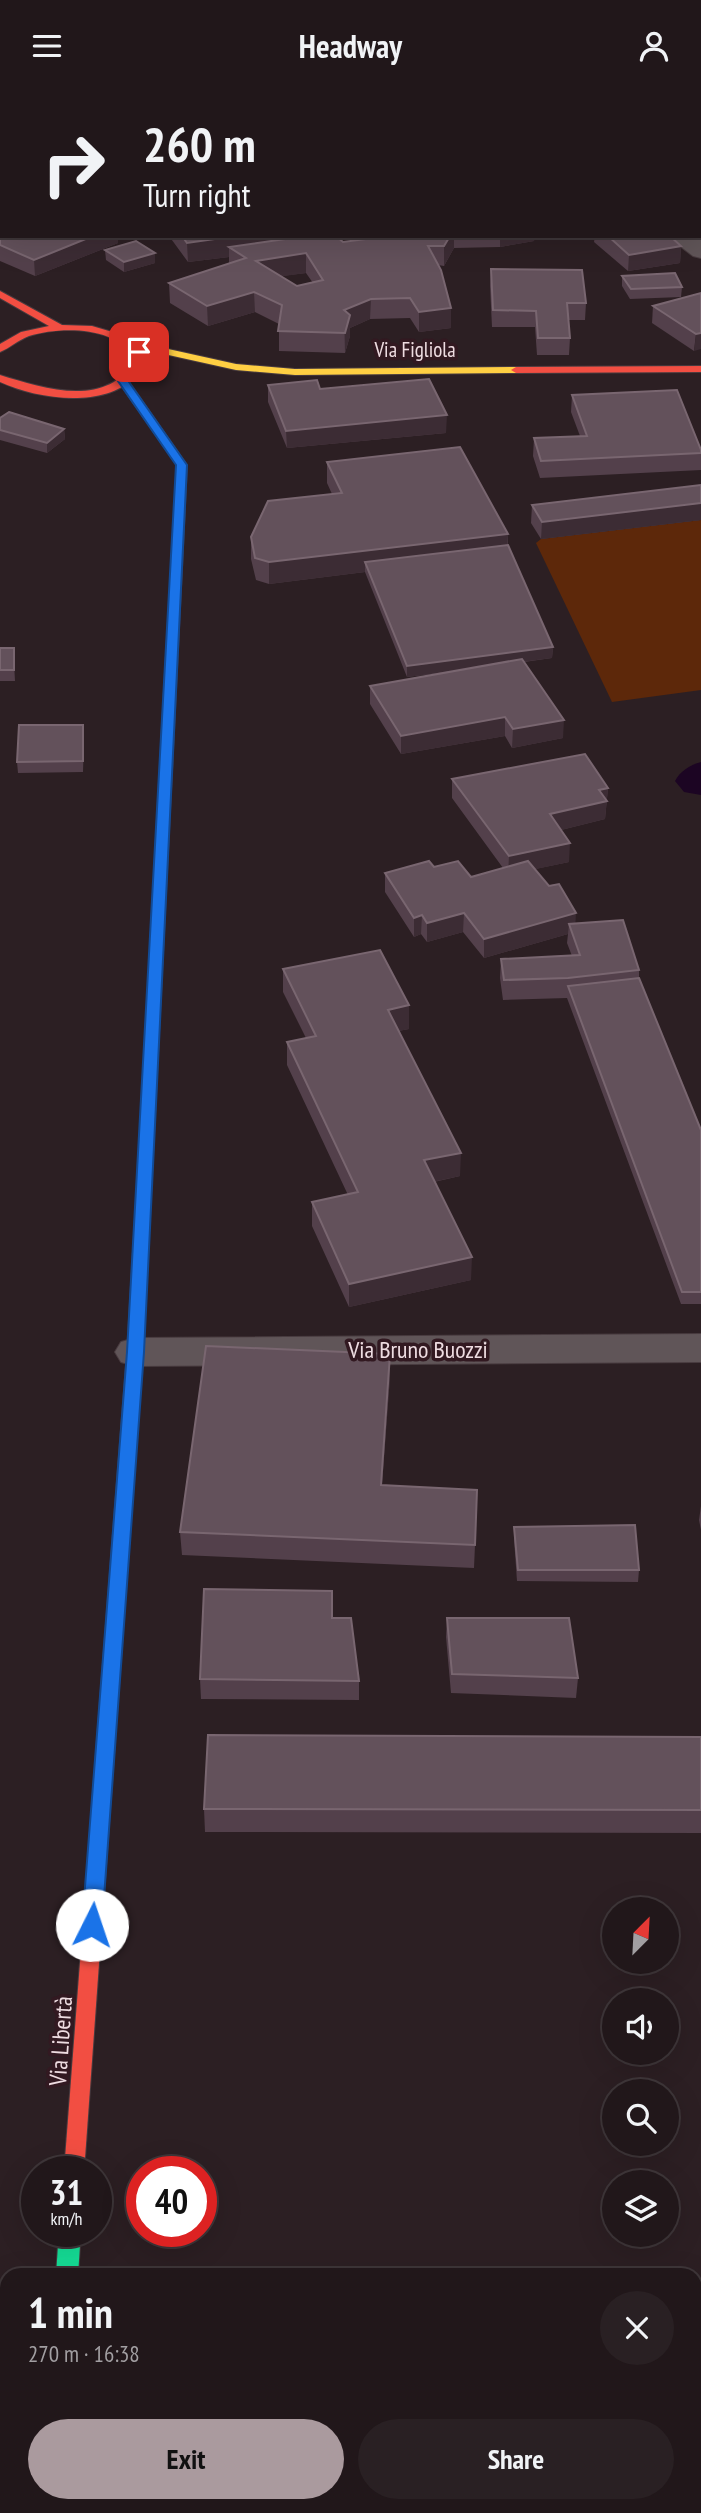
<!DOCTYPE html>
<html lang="en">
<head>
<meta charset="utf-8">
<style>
	body { margin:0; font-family:"PT Sans Narrow",sans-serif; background:#292023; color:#f1f3f6; height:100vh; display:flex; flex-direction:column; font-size:26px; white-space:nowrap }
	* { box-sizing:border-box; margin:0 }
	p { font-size:23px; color:#a29fa2 }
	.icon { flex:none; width:38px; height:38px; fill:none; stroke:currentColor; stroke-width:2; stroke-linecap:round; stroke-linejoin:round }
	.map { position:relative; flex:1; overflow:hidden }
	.details { position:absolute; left:0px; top:2177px; width:702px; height:245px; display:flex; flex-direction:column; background:#21171a; border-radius:21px 21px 0 0; box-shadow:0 7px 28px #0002,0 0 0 2px #3e3639 }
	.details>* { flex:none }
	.banner { position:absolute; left:0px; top:0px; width:702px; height:147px; box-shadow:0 7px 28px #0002,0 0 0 2px #3e3639; background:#21171a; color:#f1f3f6; overflow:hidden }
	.needle { width:46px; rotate:24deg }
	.fabs { position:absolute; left:602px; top:1806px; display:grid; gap:14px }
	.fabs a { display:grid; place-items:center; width:77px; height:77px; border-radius:50%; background:#21171a; box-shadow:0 7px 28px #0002,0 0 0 2px #3e3639; font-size:35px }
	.speed { position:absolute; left:21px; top:2065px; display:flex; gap:14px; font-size:35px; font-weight:700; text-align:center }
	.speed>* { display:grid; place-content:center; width:91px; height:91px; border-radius:50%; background:#21171a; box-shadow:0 7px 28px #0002,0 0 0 2px #3e3639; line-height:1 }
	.speed small { font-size:18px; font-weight:400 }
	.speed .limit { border:10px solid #d22; background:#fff; color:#111 }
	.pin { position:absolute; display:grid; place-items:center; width:60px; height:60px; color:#fff; margin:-30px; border-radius:14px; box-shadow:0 4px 10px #0006 }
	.me { position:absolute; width:77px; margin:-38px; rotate:4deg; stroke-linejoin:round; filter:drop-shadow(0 0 5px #0008) }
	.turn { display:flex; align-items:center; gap:24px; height:147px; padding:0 28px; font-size:32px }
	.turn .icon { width:91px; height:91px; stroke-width:2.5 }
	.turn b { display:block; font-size:49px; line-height:60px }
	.round { display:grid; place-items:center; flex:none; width:74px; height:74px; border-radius:37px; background:#292023 }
	.headline { display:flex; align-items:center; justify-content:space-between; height:119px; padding:0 28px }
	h1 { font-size:42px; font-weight:700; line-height:52px }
	.primary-button { display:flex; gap:14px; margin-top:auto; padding:14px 28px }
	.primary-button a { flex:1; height:80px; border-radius:42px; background:#aa9a9e; color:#111; font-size:28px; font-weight:700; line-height:80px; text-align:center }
	.primary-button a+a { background:#292023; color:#f1f3f6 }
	header { display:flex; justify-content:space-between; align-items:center; height:91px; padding:0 28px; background:#21171a; font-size:32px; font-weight:700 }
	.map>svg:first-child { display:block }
</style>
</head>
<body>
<header><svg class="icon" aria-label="menu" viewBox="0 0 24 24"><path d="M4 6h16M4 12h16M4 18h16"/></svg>Headway<svg class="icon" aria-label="person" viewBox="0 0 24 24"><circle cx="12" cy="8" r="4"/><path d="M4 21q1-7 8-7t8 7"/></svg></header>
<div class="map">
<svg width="701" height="2422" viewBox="0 0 701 2422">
	<rect width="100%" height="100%" fill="#2c1f23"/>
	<polygon fill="#5d280a" points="701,429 701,599 612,611 536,452 541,448"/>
	<path fill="#1c0523" d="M701 671V704L684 701 675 690C680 680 690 674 701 671Z"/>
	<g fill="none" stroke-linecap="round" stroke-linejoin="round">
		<defs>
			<g id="street">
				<polygon points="431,0 459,0 429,2"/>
				<polygon points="2,100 2,114 0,115 0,101"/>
				<polygon points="667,145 695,145 701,149 701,167 693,165"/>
				<polygon points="701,1243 701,1271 135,1275 121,1271 115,1261 121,1251 135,1247"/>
			</g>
			<g id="fast">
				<polygon points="119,288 127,288 187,374 176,599 170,603 164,599 177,374 118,290"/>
				<polygon points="147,1038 154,1043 143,1261 116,1636 113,1641 107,1643 101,1641 98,1636 127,1261 140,1043"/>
				<polygon points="59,2140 81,2140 78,2184 56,2184"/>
			</g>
			<g id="slow">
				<polygon points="132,250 236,273 295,278 516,276 521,279 516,282 295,284 236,279 128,255 127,253"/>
				<polygon points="170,595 176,599 154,1043 147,1048 140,1043 164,599"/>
				<polygon points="40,2415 62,2415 61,2422 39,2422"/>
			</g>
			<g id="jam">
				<path d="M0 200 62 234 92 235 126 245 137 254 145 268C142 274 139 282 134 287 102 318 37 308 0 291V284C42 297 108 319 135 268 117 235 61 235 29 245 18 249 10 257 0 261V253L21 241 49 235 0 207Z"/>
				<polygon points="701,275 701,281 516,282 511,279 516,276"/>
				<polygon points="107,1629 113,1631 116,1636 84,2081 64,2081 98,1636 101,1631"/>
			</g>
		</defs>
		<use href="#street" stroke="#483b3f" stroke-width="2"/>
		<use href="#fast" stroke="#483b3f" stroke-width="2"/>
		<use href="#slow" stroke="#483b3f" stroke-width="2"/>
		<use href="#jam" stroke="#483b3f" stroke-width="2"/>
		<use href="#street" fill="#605558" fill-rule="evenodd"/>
		<use href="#fast" fill="#16e098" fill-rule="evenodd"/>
		<use href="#slow" fill="#ffcf43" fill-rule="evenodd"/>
		<use href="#jam" fill="#f24e42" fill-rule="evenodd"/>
	</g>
	<g fill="#53404b" fill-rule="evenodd">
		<polygon points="700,104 701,104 701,147 699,145 700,145"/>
		<polygon points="0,117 118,152 35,185 0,170"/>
		<path d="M169 145H336L343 151 364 148V145H535L534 150 500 156 454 157 444 175 438 174 451 217V237L419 241 410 227 370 228 350 237V245L345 262 279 260V233L255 221 208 235 170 212 169 192 229 173V166L188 171ZM306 182 313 192 297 195 281 185Z"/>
		<polygon points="595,145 670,145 681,155 680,172 628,180 594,151"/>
		<polygon points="105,159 155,162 155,172 124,181 106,169"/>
		<polygon points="491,178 586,212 585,229 568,229 570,247 569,264 537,264 535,236 492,236 490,195"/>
		<polygon points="622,185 682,196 681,206 630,208 622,195"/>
		<polygon points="701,202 694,260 652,232 653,215"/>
		<polygon points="268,294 320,298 446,342 287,357 268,311"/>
		<polygon points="572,304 701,359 701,379 540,387 533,365 534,347 580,345 571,321"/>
		<polygon points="0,327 64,338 65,348 47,362 0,349"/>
		<polygon points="327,371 508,443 508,454 553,556 552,567 524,571 563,647 512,657 505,645 401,663 370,613 370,595 449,581 407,586 365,481 269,493 256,489 251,468 251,446 332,403 327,392"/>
		<polygon points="701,394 701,429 541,448 531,432 532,414"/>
		<polygon points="0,557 15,568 15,590 0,590"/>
		<polygon points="84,645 83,681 18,682 17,671"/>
		<polygon points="452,688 608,697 605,728 561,739 569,771 535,778 575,833 639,879 639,887 701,1039 701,1213 681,1213 567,907 503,909 500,887 501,868 572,865 567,852 568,843 484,867 463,841 427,851 421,843 414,846 385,801 385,782 434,776 471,786 503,777 452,707"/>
		<polygon points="283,878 409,914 409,938 398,940 460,1085 434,1091 471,1189 349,1216 312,1135 312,1111 348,1104 287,974 287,951 306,947 283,901"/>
		<polygon points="390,1286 382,1394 475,1454 474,1477 182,1464 180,1441"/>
		<polygon points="701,1415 701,1439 699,1429"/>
		<polygon points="514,1436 639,1479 638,1491 517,1490 514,1448"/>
		<polygon points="332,1527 359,1590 359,1609 201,1608 200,1588"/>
		<polygon points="447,1527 578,1587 576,1607 451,1602 446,1546"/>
		<polygon points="701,1646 701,1742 205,1741 204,1718"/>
	</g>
	<g fill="#3c2c34">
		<polygon points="2,64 2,84 0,84 0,65"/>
		<polygon points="93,145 118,145 118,152 35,185 34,169"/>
		<polygon points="236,145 332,145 229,156 229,166 188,171 187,152"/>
		<polygon points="450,145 454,145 454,157 444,175 444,155"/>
		<polygon points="500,145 535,145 534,150 500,156"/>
		<polygon points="681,155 680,172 628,180 629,164"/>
		<polygon points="155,162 155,172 124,181 124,171"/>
		<polygon points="306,162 306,182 256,189 256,170"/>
		<polygon points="254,201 255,221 208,235 207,215"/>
		<polygon points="371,208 370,228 350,237 350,245 345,262 344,219"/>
		<polygon points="451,217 451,237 419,241 419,221"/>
		<polygon points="701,242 701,258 694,260 696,243"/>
		<polygon points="447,324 446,342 287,357 286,340"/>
		<polygon points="64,338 65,348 47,362 47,352"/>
		<polygon points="701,412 701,429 541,448 542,431"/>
		<polygon points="508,443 507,465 365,471 365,481 269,493 269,471"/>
		<polygon points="553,556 552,567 407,586 407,575"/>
		<polygon points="14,557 15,568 15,590 14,579"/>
		<polygon points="505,626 505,645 401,663 401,645"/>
		<polygon points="564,629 563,647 512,657 513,638"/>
		<polygon points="608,697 605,728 549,742 550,723 599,699"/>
		<polygon points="570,752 569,771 508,784 509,765"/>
		<polygon points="464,822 463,841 427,851 427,832"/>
		<polygon points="576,822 575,841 569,833 568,843 484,867 484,848"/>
		<polygon points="422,824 421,843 414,846 414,827"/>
		<polygon points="409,914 409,938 387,942 388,919"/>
		<polygon points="461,1062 460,1085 423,1093 424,1069"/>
		<polygon points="472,1166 471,1189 349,1216 349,1193"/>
		<polygon points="390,1263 390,1286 380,1418 381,1394"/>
	</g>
	<g fill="#63515b" stroke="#796670" stroke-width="2" fill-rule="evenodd">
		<polygon points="0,0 12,0 13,2 2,2 2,64 0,65"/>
		<polygon points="2,116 2,145 93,145 34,169 0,154 0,117"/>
		<polygon points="182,145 236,145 187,152"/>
		<path d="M306 145H336L343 151 374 147 373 145H450L444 155H428L441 179 451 217 419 221 410 207 371 208 344 219 350 224 345 242 278 240 282 214 254 201 207 215 169 192 246 167 229 156ZM306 162 323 189 297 195 256 170Z"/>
		<polygon points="608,145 670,145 681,155 629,164"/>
		<polygon points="136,150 155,162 124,171 105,159"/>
		<polygon points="491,178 582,179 586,212 567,212 570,247 538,247 536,220 493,219"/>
		<polygon points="675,182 682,196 631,198 622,185"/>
		<polygon points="701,202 701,242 696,243 653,215"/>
		<polygon points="429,288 447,324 286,340 268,294 317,289 320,298"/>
		<polygon points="677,299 701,359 701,362 541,370 534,347 587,345 572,304"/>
		<polygon points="9,321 64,338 47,352 0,339 0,327"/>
		<polygon points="460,356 508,443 269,471 255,467 251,446 268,410 342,402 327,371"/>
		<polygon points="701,394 701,412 542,431 532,414"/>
		<polygon points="508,454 553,556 407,575 365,471"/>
		<rect x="0" y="557" width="14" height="22"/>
		<polygon points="522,568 564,629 513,638 505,626 401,645 370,595"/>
		<polygon points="19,634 83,634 83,670 17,671"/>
		<polygon points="585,663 608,697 599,699 607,710 550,723 570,752 509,765 452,688"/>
		<polygon points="429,770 434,776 458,770 471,786 528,770 549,795 559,793 576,822 484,848 464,822 427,832 422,824 414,827 385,782"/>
		<polygon points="623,829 639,879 568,887 504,889 501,868 580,864 569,833"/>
		<polygon points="380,859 409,914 388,919 461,1062 424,1069 472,1166 349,1193 312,1111 358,1101 287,951 316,945 283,878"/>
		<polygon points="639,887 701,1039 701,1201 682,1201 568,895"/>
		<polygon points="206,1255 390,1263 381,1394 477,1399 475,1454 180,1441"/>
		<polygon points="635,1434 639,1479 518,1479 514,1436"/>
		<polygon points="204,1498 332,1500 332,1527 351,1527 359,1590 200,1588"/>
		<polygon points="447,1527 569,1527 578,1587 452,1583"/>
		<polygon points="208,1644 701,1646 701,1719 204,1718"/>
	</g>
	<path fill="#1a73e8" stroke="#114b97" stroke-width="2" d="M139 258 145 261C146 276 140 282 129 291L187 374 144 1261 102 1834 99 1840 92 1843 85 1840 82 1834 127 1261 176 374 118 290C128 280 136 277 134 261Z"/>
	<g text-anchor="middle" stroke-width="7" stroke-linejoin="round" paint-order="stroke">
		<g font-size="21" fill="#eedce1" stroke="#321921">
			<text x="415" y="266">Via Figliola</text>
		</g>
		<g font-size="24" fill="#eedce1" stroke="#321921">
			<text x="418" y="1267">Via Bruno Buozzi</text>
			<text transform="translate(61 1950) rotate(-86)" y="8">Via Libertà</text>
		</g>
	</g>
</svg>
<div class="fabs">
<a><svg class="needle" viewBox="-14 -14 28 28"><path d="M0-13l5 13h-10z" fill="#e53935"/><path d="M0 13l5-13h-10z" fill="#a29fa2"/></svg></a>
<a><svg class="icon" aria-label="sound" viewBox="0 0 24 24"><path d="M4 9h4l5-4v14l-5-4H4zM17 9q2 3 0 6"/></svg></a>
<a><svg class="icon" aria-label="search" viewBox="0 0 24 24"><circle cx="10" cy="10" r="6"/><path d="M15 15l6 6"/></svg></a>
<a><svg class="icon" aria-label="layers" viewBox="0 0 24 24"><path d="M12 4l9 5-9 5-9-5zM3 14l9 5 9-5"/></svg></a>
</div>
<div class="speed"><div>31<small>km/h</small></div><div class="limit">40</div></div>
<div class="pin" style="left:139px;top:261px;background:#d93025"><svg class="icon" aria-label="arrive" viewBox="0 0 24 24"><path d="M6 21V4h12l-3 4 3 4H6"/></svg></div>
<svg class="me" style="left:92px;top:1834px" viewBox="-20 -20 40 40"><circle r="19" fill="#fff"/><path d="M0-13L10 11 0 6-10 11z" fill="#1a73e8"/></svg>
<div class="banner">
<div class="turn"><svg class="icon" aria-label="right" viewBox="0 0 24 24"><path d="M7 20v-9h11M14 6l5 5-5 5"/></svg><div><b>260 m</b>Turn right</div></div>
</div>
<section class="details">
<div class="headline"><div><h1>1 min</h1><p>270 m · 16:38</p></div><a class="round"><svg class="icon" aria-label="close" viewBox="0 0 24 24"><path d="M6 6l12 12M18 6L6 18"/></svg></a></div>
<div class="primary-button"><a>Exit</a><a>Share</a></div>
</section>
</div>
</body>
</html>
